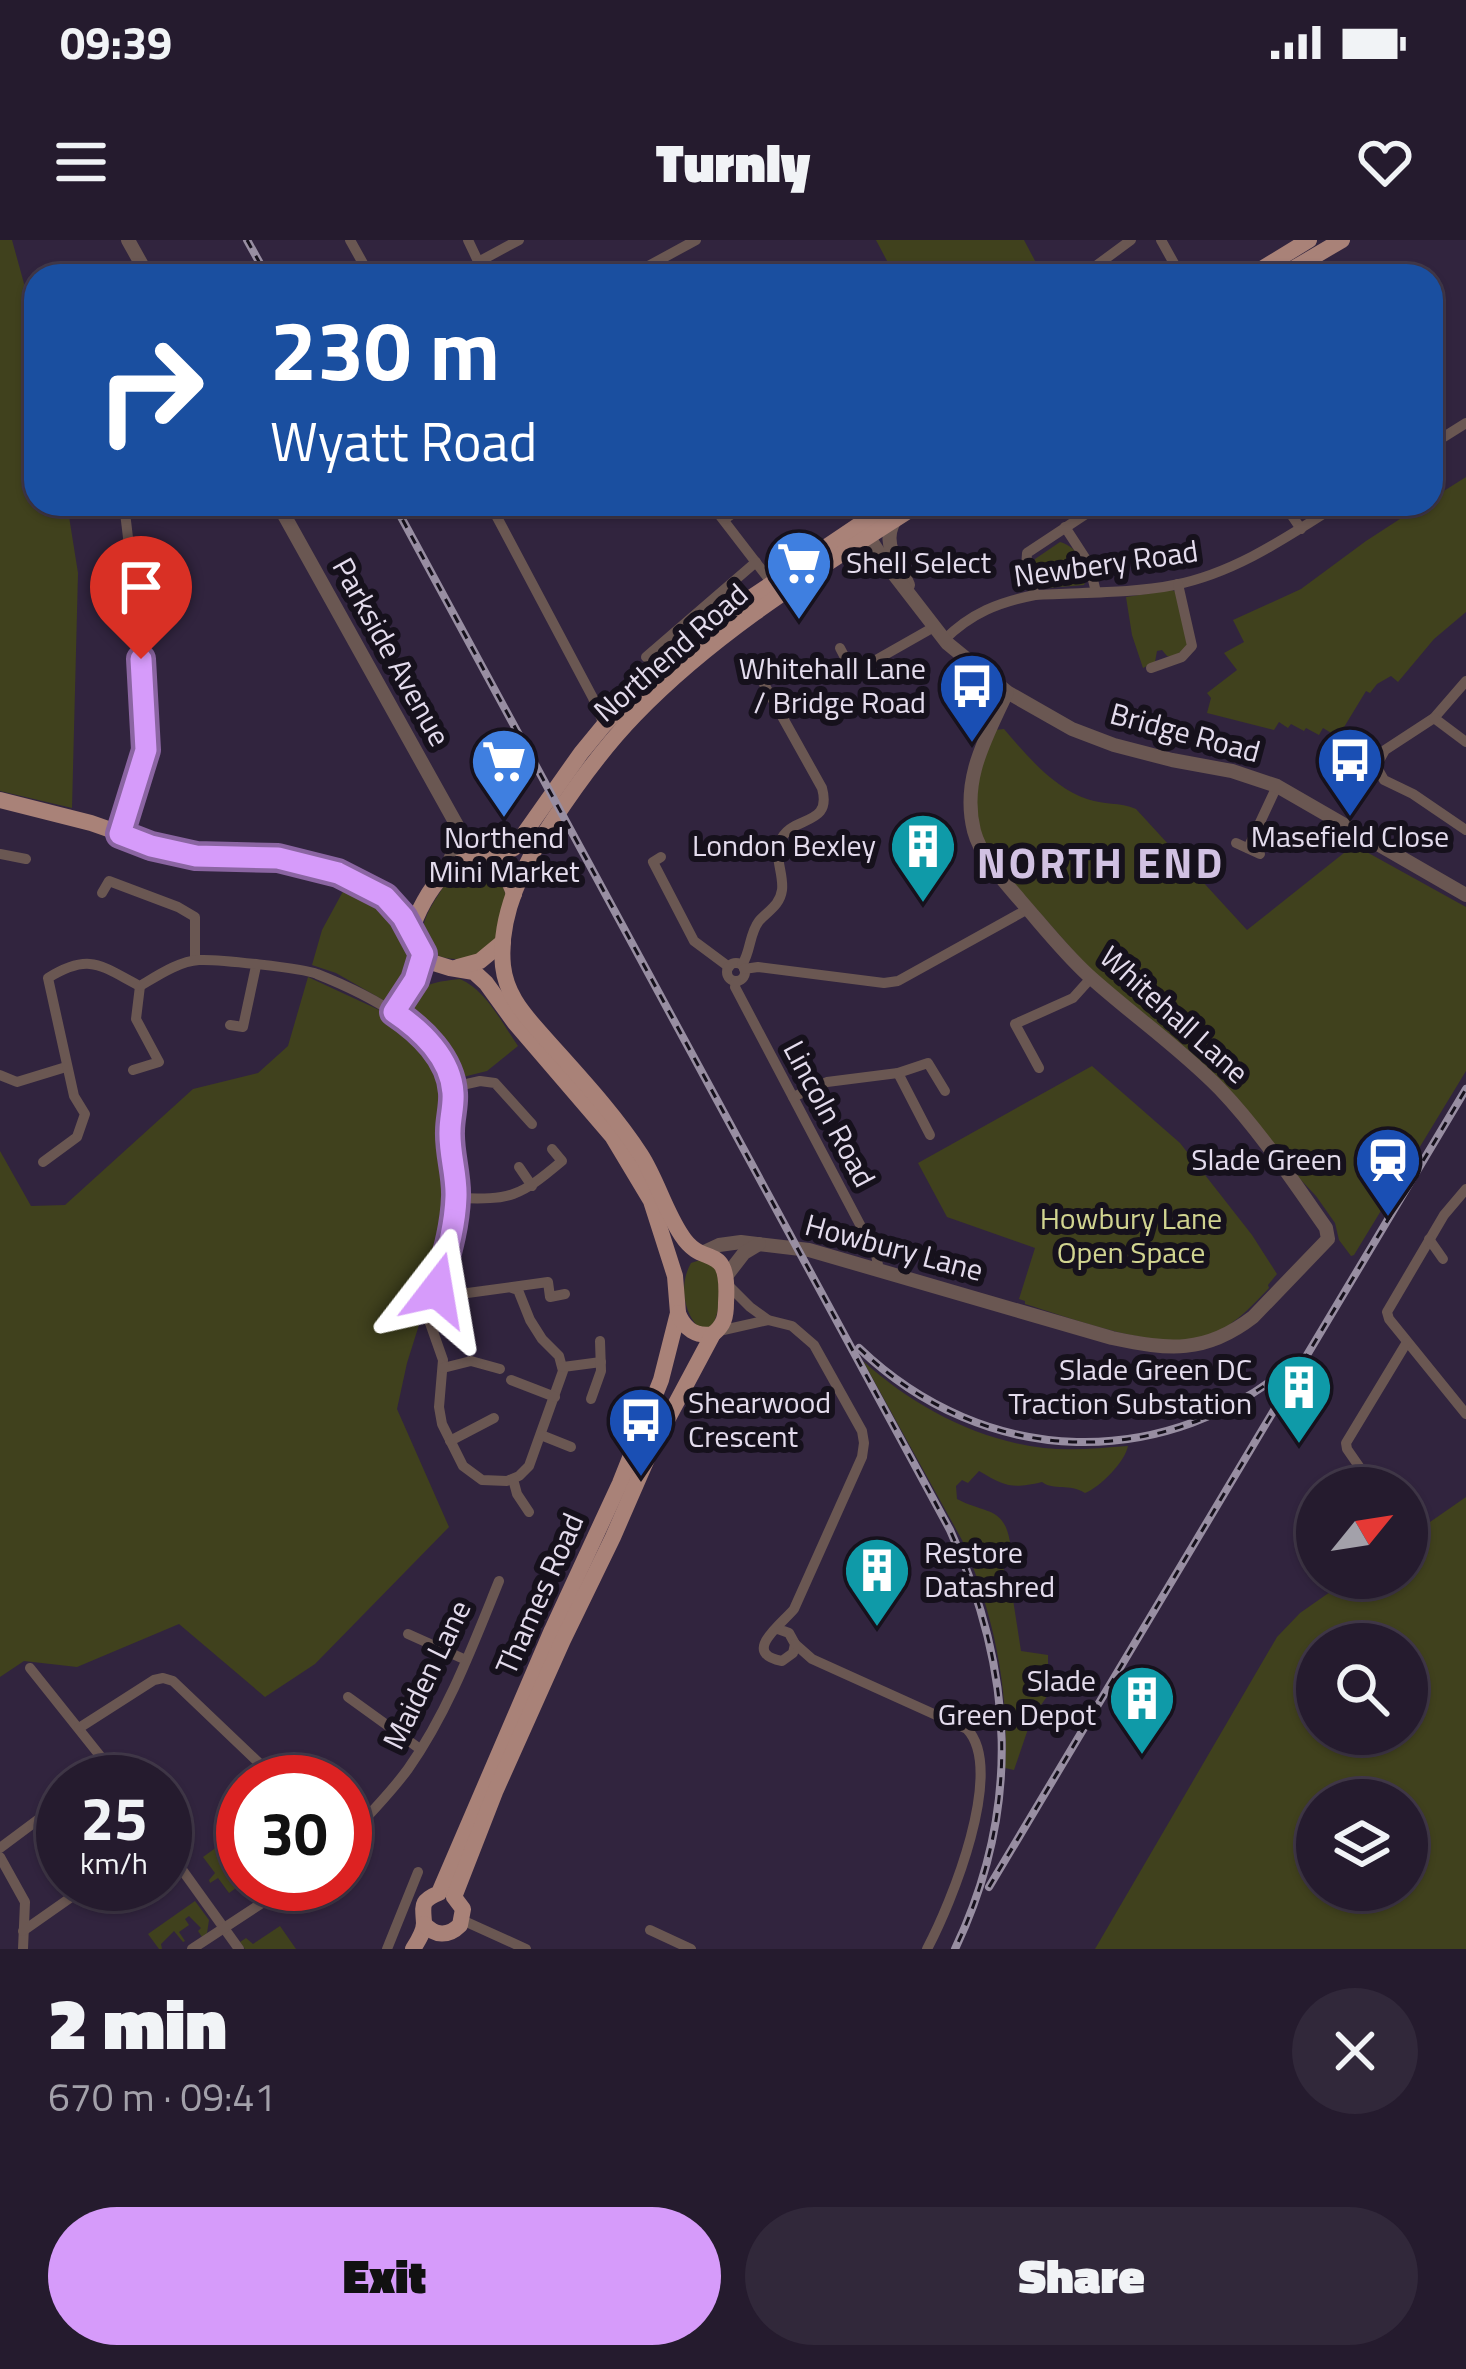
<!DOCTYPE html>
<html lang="en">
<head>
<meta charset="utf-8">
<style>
	body { margin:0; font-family:"Titillium Web",sans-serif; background:#31283a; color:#f1f3f6; height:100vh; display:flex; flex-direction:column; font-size:45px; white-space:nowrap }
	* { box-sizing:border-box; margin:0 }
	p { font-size:39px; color:#a3a1aa }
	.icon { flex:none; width:66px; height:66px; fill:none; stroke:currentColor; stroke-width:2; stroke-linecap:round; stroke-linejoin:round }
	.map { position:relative; height:1709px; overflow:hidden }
	.panel { display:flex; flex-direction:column; background:#251b2e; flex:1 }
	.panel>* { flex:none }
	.guide { position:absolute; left:24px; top:24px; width:1419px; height:252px; border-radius:36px; box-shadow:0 3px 9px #0004,0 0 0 3px #42394a; background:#1a4fa0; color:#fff; overflow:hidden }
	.needle { width:78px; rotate:60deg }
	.fabs { position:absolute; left:1296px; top:1227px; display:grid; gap:24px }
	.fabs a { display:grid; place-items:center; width:132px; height:132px; border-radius:50%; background:#251b2e; box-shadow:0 3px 9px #0004,0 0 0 3px #42394a; font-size:60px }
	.speed { position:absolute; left:36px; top:1515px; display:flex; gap:24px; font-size:60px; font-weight:700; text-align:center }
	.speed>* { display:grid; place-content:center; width:156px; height:156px; border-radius:50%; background:#251b2e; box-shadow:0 3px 9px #0004,0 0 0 3px #42394a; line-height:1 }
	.speed small { font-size:30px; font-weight:400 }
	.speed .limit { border:18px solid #d22; background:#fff; color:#111 }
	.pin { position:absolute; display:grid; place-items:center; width:102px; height:102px; color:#fff; margin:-123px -51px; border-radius:50% 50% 50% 0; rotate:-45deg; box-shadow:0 0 12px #0007 }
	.pin .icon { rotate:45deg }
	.me { position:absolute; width:132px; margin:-66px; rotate:14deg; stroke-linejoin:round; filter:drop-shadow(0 0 9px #0008) }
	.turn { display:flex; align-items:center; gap:42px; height:252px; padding:0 48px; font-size:54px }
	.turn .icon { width:156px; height:156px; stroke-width:2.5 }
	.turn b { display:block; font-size:84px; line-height:102px }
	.round { display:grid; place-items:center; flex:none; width:126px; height:126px; border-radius:63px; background:#31283a }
	.headline { display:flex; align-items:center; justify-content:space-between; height:204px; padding:0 48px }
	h1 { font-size:72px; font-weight:800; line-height:90px }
	.action { display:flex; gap:24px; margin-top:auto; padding:24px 48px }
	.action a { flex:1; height:138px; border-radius:72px; background:#d69bfa; color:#111; font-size:48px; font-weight:800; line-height:138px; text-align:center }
	.action a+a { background:#31283a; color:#f1f3f6 }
	.status { display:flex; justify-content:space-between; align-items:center; height:84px; padding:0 60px; background:#251b2e; direction:ltr }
	.status svg { height:33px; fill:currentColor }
	header { display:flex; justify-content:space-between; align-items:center; height:156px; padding:0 48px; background:#251b2e; font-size:54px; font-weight:800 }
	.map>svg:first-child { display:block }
</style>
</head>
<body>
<div class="status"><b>09:39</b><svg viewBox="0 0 49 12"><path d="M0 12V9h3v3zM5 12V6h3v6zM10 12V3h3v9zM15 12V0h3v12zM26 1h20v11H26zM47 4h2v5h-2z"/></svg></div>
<header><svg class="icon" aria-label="menu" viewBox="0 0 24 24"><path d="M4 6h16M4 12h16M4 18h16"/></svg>Turnly<svg class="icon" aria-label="heart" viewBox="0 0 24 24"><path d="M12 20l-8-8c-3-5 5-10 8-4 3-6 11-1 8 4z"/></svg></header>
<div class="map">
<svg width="1466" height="1709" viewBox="0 0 1466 1709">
	<rect width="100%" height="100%" fill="#31243e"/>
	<g fill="#40411d" fill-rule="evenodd">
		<polygon points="0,0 12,0 36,87 36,264 67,264 78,333 72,568 0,551"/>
		<polygon points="876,0 1024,0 1043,36 895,36"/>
		<polygon points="1466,237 1466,372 1434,399 1398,442 1391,436 1377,444 1370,453 1366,451 1338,497 1323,488 1319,495 1306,488 1304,491 1291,484 1288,488 1279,482 1274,490 1207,473 1211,458 1207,453 1237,430 1224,413 1244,402 1233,380 1301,349 1366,301 1423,264 1431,264 1431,259"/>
		<path d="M1060 302C1077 306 1092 330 1084 345L1047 348 1033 329 1035 319Z"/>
		<polygon points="1172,350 1176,352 1189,406 1173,417 1167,416 1162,410 1157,411 1155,422 1143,428 1132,395 1126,357"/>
		<path d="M1004 489C1026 515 1054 548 1087 559 1103 565 1120 562 1136 569L1247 690 1354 605 1466 667V831L1354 1015 1351 1016 1339 1000 1335 983 1316 956 1150 779 1092 732 987 613 977 583 974 549 995 490Z"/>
		<path d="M480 625 500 636 506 656 496 699 472 719C426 722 408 703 435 660 442 650 449 635 460 630 466 627 473 627 480 625Z"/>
		<polygon points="347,644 388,670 410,720 394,758 383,760 336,733 312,725 322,690"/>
		<polygon points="308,737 390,775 425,804 441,826 450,853 446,918 450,956 446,999 407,1123 397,1169 449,1287 315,1424 265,1457 179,1384 77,1427 24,1421 0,1437 0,911 31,966 65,965 193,849 258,833 288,806"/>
		<path d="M460 739C486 750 502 783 518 806L487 831 463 837 455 830 443 807 409 775 406 768C419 743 434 742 460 739Z"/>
		<path d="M1092 826 1180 903 1252 995 1277 1034 1268 1045 1269 1048C1249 1069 1230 1090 1201 1098 1154 1110 1071 1078 1025 1064V1061L1019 1059 1035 1008 947 977 918 923Z"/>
		<path d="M700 1020C703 1021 707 1021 711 1023 726 1035 720 1075 711 1088H699C683 1071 679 1044 691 1023Z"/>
		<path d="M863 1121C913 1166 976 1200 1044 1208 1072 1211 1100 1208 1128 1206 1125 1222 1100 1247 1085 1253 1069 1243 1054 1251 1042 1242 1012 1249 1006 1247 979 1231L968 1243 962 1240 956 1246 957 1259C985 1274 1004 1266 1010 1302L999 1316 1012 1353 1021 1411 1048 1415V1455L1041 1465 1037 1479 1028 1489 1014 1530 1005 1528C1010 1450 993 1371 962 1300Z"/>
		<path d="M1466 1257V1709H1095L1277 1397 1300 1373 1350 1338H1407V1298ZM1317 1404H1407V1494H1317ZM1317 1560H1407V1650H1317Z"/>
		<polygon points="235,1594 243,1604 243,1644 247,1645 243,1648 248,1657 242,1649 239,1651 236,1648 229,1653 218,1638 210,1643 209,1640 215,1633 203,1617"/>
		<polygon points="195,1661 209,1680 207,1693 202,1697 198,1691 201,1688 189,1676 185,1679 189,1685 179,1692 185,1701 183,1702 174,1691 161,1704 162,1709 159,1709 148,1694"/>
		<polygon points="280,1686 296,1709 245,1709 240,1702 246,1698 253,1704"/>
	</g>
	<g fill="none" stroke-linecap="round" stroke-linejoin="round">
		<g stroke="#6a5752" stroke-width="10">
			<polyline points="350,0 370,36"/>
			<polyline points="468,0 485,36"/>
			<polyline points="1161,0 1181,36"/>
			<polyline points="480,21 519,0"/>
			<polyline points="1089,31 1131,0"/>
			<polyline points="630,36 696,0"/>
			<polyline points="1431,205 1466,183"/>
			<polyline points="490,264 593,458 604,485"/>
			<polyline points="711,264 771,342"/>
			<polyline points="1284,264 1301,289"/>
			<polyline points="725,279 746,264"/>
			<polyline points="1065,287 1089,324 1096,352"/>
			<polyline points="1035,355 1026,328 1027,313 1101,264"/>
			<path d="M944 400C971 373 999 362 1035 355 1081 352 1129 354 1174 345 1235 333 1287 297 1339 264"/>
			<polyline points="840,408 853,433 934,387"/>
			<polyline points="646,417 756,322"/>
			<polyline points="1151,428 1182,417 1192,406 1178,344"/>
			<polyline points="1466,441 1434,478 1385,510 1376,526 1384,540 1413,554 1466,590"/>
			<polyline points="1434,478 1466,502"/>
			<polyline points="120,594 146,510 138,382 124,264"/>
			<polyline points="1236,603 1260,614"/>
			<polyline points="1248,608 1277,546"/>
			<polyline points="0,614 26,619"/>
			<polyline points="661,617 653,622 694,701 729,727"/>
			<polyline points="102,653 109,641 178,667 195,677 195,720"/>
			<circle cx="736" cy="732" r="9"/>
			<path d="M742 725C751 711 749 694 759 681 768 671 780 665 782 650 784 634 774 618 780 602 790 574 833 588 822 548L764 444"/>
			<polyline points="744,729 758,727 884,743 898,741 1028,669"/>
			<polyline points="736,741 735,747 876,1015 879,1030"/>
			<polyline points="394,772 415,740 423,714"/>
			<polyline points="230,785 243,787 256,726"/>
			<polyline points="1039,828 1015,784 1073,758 1091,738"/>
			<polyline points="133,830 159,822 136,779 140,746"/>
			<polyline points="898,833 930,895"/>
			<polyline points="0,835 17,842 66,827"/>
			<polyline points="453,847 480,841 495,843 532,884"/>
			<polyline points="793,857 827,842 898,833 928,823 945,851"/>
			<path d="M43 922 77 897 85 874 74 856 48 738C90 712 101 726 140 746 157 736 179 721 199 720 216 719 303 728 317 734 365 753 444 791 453 847 456 862 449 877 449 893 450 914 457 935 456 957 456 996 442 1036 430 1073V1083L443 1120 439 1167 442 1184 463 1226 482 1240 507 1241 519 1236 529 1226 563 1131 559 1116 542 1099 530 1080 518 1050 512 1048"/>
			<polyline points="519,927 532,946"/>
			<polyline points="1466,949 1444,975 1387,1072 1389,1079 1466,1174"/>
			<path d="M456 958C512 960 519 957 562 921L552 909"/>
			<polyline points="1429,999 1443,1019"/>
			<path d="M727 1044 750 1067 768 1080 792 1086 814 1105 862 1191 864 1203 862 1217 794 1369C782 1384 740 1413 782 1421L793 1413 795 1404 789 1393 778 1389"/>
			<polyline points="437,1050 453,1055 548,1042 550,1057 565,1054"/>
			<polyline points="719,1091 768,1080"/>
			<polyline points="563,1127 601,1122"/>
			<polyline points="443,1128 471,1121 500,1129"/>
			<polyline points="511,1140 555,1157"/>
			<polyline points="591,1159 601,1131 600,1101"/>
			<polyline points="541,1195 571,1207"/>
			<polyline points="450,1201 494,1178"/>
			<polyline points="513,1239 517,1254 529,1272"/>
			<polyline points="1374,1248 1347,1209 1346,1203 1407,1102"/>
			<polyline points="408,1394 466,1420"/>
			<path d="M795 1404 812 1419 967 1489C1006 1530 951 1664 927 1709"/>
			<polyline points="30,1428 121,1542"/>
			<polyline points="348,1457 420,1509"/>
			<polyline points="79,1488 154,1440 163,1438 173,1441 279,1542"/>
			<polyline points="88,1542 109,1526"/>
			<path d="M345 1600C367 1577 389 1555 408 1529 448 1472 473 1405 499 1341"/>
			<polyline points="165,1606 239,1709"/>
			<polyline points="0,1608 63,1561"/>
			<polyline points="0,1617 25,1662 23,1709"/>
			<polyline points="462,1680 526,1709"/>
			<polyline points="650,1690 691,1709"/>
			<polyline points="23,1691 90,1644"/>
			<polyline points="192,1709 291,1644"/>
			<polyline points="387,1709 418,1632"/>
		</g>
		<g stroke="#6a5752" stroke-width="14">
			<polyline points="128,0 148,36"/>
			<polyline points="278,264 469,607 478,619"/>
			<path d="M895 280C880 303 899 323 908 345"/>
			<polyline points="867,286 868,296 889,328 947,403 1007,452 1072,489 1114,505 1172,520 1232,531 1277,546 1466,655"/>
			<polyline points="445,633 456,604 458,587"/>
			<path d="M704 1012 719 1005 741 1002 809 1010 1112 1098C1169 1110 1205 1114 1253 1077L1328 999 1326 988C1293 941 1260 891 1220 849 1179 807 1131 774 1088 735 1063 712 1042 685 1020 660 1003 640 981 617 974 591 961 539 986 498 1007 452"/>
			<polyline points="727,1035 744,1013 759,1004"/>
		</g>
		<g stroke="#a98278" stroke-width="16">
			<polyline points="1250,36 1309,0"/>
			<polyline points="1281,36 1342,0"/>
			<path d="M0 560 91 583 171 611 196 616 278 618 302 622 338 633 385 657 403 678 423 714 434 723 450 728 474 732 486 743 515 783 612 896 651 961 675 1036 678 1073 661 1140 620 1243 552 1390 439 1653C420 1661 423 1665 424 1683 424 1692 418 1701 413 1709"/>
			<polyline points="487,621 514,608 581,513 604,485 651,438 746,361 890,264"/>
			<path d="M411 693C416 673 430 648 445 633 473 606 504 621 514 654"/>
			<polyline points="458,727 480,721 503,702"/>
			<path d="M678 1073C684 1089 697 1097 713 1094"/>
			<path d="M424 1684C435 1696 448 1697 460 1685L463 1669 454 1657 495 1552 563 1400 613 1297 650 1212 713 1094C724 1085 726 1077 726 1063 730 999 704 1030 682 996 665 971 657 940 641 915 611 869 572 829 537 789 520 770 506 752 503 726 498 675 524 623 552 582 577 544 603 508 635 475 717 390 820 328 919 264"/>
		</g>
		<defs>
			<g id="rail">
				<polyline points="247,0 267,36"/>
				<path d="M394 264 950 1290C1014 1430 1022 1568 955 1709"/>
				<path d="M859 1108C985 1229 1167 1234 1299 1119"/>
				<polyline points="989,1647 1466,849"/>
			</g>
		</defs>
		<use href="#rail" stroke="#988ea2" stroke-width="8"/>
		<use href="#rail" stroke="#16111c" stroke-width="3" stroke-dasharray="9" stroke-linecap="butt"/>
	</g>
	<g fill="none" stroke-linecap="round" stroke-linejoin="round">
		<defs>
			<path id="route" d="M141 419 146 510 120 594 151 606 196 616 278 618 338 633 385 657 403 677 423 714 415 740 394 772C421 790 451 818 453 853 454 866 450 878 450 891 449 913 457 935 456 957 455 989 445 1020 437 1050"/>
		</defs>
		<use href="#route" stroke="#8b65a2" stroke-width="30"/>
		<use href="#route" stroke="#d69bfa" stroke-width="21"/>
	</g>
	<defs>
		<symbol id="supermarket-pin" viewBox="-11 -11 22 30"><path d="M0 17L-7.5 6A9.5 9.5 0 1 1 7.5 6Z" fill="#3f7fe0" stroke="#16111c"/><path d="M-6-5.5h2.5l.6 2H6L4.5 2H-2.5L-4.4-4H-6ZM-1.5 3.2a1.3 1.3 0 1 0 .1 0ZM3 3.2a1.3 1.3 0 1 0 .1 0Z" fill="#fff"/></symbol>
		<symbol id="bus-pin" viewBox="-11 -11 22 30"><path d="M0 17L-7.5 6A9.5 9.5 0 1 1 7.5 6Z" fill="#1a4fb4" stroke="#16111c"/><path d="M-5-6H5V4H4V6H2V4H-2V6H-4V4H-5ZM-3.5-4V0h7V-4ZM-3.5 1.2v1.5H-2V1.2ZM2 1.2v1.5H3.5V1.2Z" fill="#fff"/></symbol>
		<symbol id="building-pin" viewBox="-11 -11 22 30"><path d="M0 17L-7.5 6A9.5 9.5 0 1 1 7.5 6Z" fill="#0f9aa8" stroke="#16111c"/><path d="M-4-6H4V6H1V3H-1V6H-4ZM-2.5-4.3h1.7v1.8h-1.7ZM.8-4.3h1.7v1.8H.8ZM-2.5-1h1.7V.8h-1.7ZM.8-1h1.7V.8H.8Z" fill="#fff"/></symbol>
		<symbol id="station-pin" viewBox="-11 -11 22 30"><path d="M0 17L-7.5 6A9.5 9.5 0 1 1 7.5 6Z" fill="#1a4fb4" stroke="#16111c"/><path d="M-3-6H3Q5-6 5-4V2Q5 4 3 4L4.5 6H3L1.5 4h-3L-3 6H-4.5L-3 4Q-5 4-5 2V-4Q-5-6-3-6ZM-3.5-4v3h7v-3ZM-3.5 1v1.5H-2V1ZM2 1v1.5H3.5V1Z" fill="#fff"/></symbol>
	</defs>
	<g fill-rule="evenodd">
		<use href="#supermarket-pin" x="761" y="285" width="76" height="104"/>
		<use href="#bus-pin" x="934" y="408" width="76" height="104"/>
		<use href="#bus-pin" x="1312" y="482" width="76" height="104"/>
		<use href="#supermarket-pin" x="466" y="483" width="76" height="104"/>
		<use href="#building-pin" x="885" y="568" width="76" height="104"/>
		<use href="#station-pin" x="1350" y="882" width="76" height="104"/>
		<use href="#building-pin" x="1261" y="1109" width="76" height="104"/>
		<use href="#bus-pin" x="603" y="1142" width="76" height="104"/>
		<use href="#building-pin" x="839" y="1292" width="76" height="104"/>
		<use href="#building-pin" x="1104" y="1420" width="76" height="104"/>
	</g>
	<g text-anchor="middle" stroke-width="12" stroke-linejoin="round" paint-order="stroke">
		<g font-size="30" fill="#e4dced" stroke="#16111c" text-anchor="end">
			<text x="846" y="333" text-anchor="start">Shell Select</text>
			<text x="926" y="439">Whitehall Lane<tspan x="926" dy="34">/ Bridge Road</tspan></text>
			<text x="1350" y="607" text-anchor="middle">Masefield Close</text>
			<text x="504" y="608" text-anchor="middle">Northend<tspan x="504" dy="34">Mini Market</tspan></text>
			<text x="876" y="616">London Bexley</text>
			<text x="1342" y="930">Slade Green</text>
			<text x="1252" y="1140">Slade Green DC<tspan x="1252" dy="34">Traction Substation</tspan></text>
			<text x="688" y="1173" text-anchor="start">Shearwood<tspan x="688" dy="34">Crescent</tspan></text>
			<text x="924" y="1323" text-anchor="start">Restore<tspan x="924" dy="34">Datashred</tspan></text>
			<text x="1096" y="1451">Slade<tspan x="1096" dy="34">Green Depot</tspan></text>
		</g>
		<g font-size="30" fill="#e4dced" stroke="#16111c">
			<text transform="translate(1106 324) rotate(-8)" y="10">Newbery Road</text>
			<text transform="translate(391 412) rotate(61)" y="10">Parkside Avenue</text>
			<text transform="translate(671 413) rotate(-41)" y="10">Northend Road</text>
			<text transform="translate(1185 493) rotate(15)" y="10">Bridge Road</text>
			<text transform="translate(1174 775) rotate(42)" y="10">Whitehall Lane</text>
			<text transform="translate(829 874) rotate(62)" y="10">Lincoln Road</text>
			<text transform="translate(894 1008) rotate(15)" y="10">Howbury Lane</text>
			<text transform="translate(540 1354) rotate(-66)" y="10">Thames Road</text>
			<text transform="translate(427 1435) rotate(-64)" y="10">Maiden Lane</text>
		</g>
		<g font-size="30" fill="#d1d490" stroke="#16111c">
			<text x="1131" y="989">Howbury Lane<tspan x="1131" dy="34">Open Space</tspan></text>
		</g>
		<g font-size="42" font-weight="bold" letter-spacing="3" fill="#d1c1e2" stroke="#16111c">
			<text x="1101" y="638">NORTH END</text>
		</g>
	</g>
</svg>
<div class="fabs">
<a><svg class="needle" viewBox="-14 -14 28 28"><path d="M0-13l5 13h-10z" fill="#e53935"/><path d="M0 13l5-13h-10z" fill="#a3a1aa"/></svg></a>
<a><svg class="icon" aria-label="search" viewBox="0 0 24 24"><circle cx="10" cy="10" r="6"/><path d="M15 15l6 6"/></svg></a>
<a><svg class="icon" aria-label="layers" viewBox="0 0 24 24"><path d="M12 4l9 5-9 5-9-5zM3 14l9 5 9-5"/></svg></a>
</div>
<div class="speed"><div>25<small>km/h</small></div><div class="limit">30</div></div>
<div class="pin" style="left:141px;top:419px;background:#d93025"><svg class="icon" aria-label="arrive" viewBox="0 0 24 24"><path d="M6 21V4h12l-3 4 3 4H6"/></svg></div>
<svg class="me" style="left:437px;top:1050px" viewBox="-20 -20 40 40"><path d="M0-17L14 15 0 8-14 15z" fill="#d69bfa" stroke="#fff" stroke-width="4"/></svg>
<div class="guide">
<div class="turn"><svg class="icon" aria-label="right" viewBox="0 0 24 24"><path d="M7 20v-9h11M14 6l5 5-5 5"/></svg><div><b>230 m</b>Wyatt Road</div></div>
</div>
</div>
<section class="panel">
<div class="headline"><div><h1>2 min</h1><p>670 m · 09:41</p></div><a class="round"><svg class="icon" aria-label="close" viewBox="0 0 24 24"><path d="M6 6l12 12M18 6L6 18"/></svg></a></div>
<div class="action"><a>Exit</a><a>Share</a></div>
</section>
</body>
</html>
